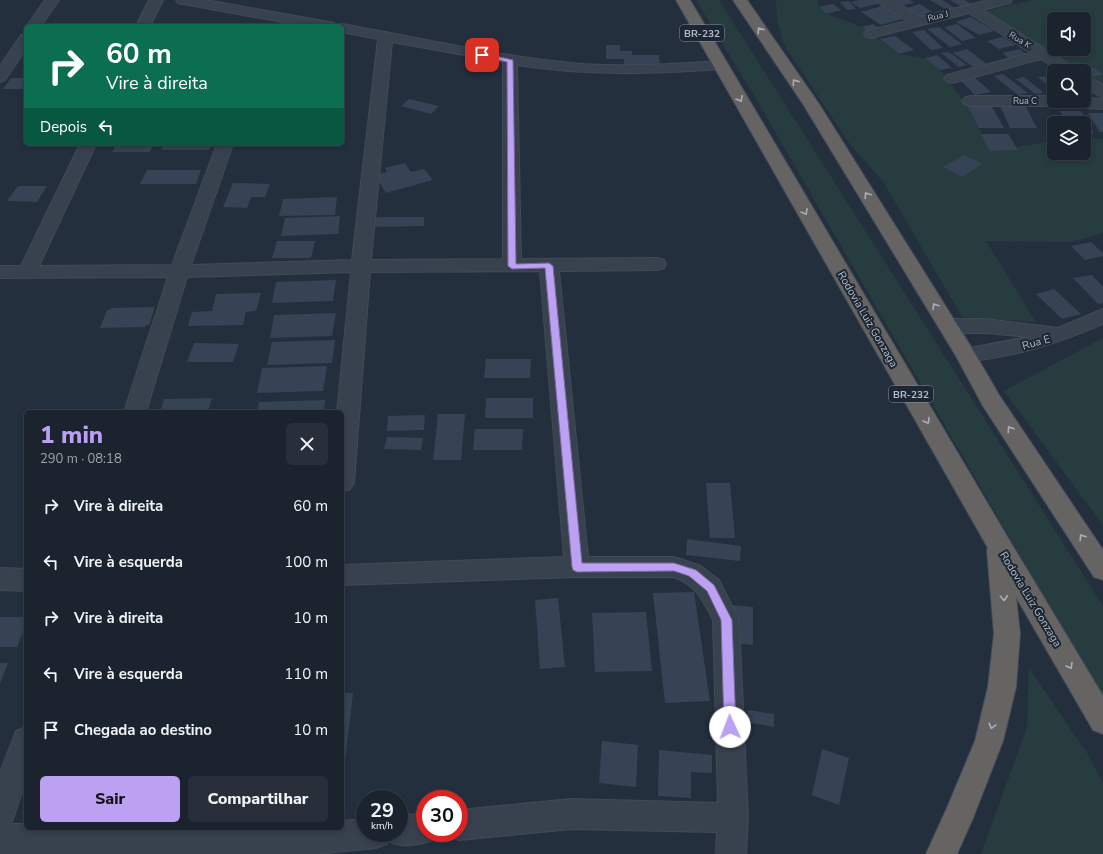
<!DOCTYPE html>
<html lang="pt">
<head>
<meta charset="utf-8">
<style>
	body { margin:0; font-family:"Nunito Sans",sans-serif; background:#282f3a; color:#f1f3f6; height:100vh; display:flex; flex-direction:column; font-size:15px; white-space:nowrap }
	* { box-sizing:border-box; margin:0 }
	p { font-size:13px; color:#a0a4aa }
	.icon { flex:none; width:22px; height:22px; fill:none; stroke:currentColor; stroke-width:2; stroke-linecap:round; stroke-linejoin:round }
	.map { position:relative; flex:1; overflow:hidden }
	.panel { position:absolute; left:24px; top:410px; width:320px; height:420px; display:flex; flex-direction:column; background:#1b232e; border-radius:6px; box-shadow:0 2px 6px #0003,0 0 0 1px #39404a }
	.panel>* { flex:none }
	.top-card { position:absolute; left:24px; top:24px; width:320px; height:122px; border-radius:6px; box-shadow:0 2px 6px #0003,0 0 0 1px #39404a; background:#0b6e4f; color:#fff; overflow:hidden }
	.tools { position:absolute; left:1047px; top:12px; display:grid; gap:8px }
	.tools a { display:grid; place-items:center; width:44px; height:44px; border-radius:6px; background:#1b232e; box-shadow:0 2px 6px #0003,0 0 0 1px #39404a; font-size:20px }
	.speed { position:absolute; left:356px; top:790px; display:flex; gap:8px; font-size:20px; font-weight:700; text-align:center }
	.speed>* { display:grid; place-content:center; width:52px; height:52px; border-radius:50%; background:#1b232e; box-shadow:0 2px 6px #0003,0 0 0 1px #39404a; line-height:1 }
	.speed small { font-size:10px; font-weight:400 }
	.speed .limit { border:6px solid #d22; background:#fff; color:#111 }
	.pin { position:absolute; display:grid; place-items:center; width:34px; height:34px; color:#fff; margin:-17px; border-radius:8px; box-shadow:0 2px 6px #0006 }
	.me { position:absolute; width:44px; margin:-22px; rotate:358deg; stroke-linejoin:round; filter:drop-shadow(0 0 3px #0008) }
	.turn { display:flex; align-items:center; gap:14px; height:84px; padding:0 16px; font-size:18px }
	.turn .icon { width:52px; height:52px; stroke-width:2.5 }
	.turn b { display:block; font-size:28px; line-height:34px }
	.then { display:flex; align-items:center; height:38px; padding:0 16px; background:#0003; gap:8px; font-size:15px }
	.round { display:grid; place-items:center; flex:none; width:42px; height:42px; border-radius:6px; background:#282f3a }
	.headline { display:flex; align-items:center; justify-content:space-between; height:68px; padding:0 16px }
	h1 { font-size:24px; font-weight:800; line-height:30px; color:#bca0f2 }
	.button { display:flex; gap:8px; margin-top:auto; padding:8px 16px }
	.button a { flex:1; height:46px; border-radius:6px; background:#bca0f2; color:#111; font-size:16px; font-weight:800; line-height:46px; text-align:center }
	.button a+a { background:#282f3a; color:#f1f3f6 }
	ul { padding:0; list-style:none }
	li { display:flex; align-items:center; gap:12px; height:56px; padding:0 16px }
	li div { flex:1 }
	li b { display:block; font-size:15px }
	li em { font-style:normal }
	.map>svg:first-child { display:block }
</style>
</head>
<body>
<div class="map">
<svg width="1103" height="854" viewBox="0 0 1103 854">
	<rect width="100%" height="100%" fill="#242f3e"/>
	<g fill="#263c3f" fill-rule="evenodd">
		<polygon points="696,0 719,0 1103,606 1103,699 759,104"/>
		<polygon points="776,0 818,0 818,7 827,14 862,27 899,54 925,58 940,70 967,105 990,151 1054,141 1054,153 1084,153 1084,138 1103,139 1103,233 1070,242 986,241 1036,322 962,317 884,183 849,143 784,45 777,21"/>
		<path d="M1033 0H1103V84L983 12ZM1054 19H1084V49H1054Z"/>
		<polygon points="1103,338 1103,525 1004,391"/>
		<polygon points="1029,668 1087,753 1103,783 1103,854 981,854 1027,727"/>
	</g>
	<g fill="#364354">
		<polygon points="858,0 876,0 881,3 860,8 851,2"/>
		<polygon points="895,0 910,0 914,3 903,5"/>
		<polygon points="930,0 942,0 955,8 947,10"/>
		<polygon points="950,0 965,0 971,4 962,7"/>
		<polygon points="849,1 856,9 847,10 840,2"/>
		<polygon points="833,4 841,10 827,14 818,7"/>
		<polygon points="920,4 934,13 920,17 907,8"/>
		<polygon points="885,5 906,18 881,25 861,12"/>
		<polygon points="971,17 994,31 979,35 956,22"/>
		<polygon points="873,24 880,29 869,32 862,27"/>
		<polygon points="957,24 976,38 962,41 944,27"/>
		<polygon points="939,27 962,44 950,47 927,29"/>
		<polygon points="924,30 943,48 931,50 912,32"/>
		<polygon points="895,36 914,50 899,54 880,39"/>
		<polygon points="1003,37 1016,45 999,49 987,41"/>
		<polygon points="606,45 620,45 620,51 632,51 632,55 659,55 660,66 624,65 624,59 606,59"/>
		<polygon points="967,49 987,64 973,67 953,53"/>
		<polygon points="1020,49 1027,55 1009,58 1002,53"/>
		<polygon points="949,52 967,65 959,67 941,53"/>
		<polygon points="937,55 952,68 940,70 925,58"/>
		<polygon points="1092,67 1103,74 1090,78 1084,74 1084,71 1079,70"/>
		<polygon points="1003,74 1028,93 1018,95 994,76"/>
		<polygon points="1049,76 1054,80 1054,91 1038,77"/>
		<polygon points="1024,77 1044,93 1035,94 1016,79"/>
		<polygon points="11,78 26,78 26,89 3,89"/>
		<polygon points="975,78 991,92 975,95 960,80"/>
		<polygon points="409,99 439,106 431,114 401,106"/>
		<polygon points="967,105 991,105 1004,128 979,128"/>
		<polygon points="1000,106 1026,107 1037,128 1010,128"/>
		<polygon points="1060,111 1081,111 1094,133 1084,133 1084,123 1067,123"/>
		<polygon points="1088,113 1103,113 1103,132 1100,132"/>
		<polygon points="980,134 1008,134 1018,150 990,151"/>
		<polygon points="117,144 154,144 150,152 112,152"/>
		<polygon points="164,144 211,144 209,150 161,150"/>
		<polygon points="964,155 982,164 962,177 943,167"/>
		<polygon points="405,163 411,172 424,169 433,180 386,193 375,175 387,172 385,168"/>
		<polygon points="147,170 201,170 196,184 140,184"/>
		<polygon points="233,183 270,184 265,197 251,197 247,208 223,207"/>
		<polygon points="18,186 47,186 37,202 7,201"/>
		<polygon points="337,197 335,215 279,216 283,199"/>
		<polygon points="340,216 338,234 281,236 285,218"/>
		<polygon points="371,217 424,217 424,226 370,227"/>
		<polygon points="277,241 315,241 311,258 272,258"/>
		<polygon points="1091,242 1103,253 1103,256 1085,260 1071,246"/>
		<polygon points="1092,275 1103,287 1103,303 1098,304 1073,278"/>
		<polygon points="336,280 333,301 272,303 276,282"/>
		<polygon points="1054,289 1081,314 1062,319 1036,294"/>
		<polygon points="261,293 256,311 246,312 243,325 188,326 192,312 212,311 216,294"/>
		<polygon points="155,307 149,325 146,325 145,327 100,328 107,310 110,310 111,308"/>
		<polygon points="336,313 332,336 270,338 274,315"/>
		<polygon points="335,340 332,363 267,365 272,342"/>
		<polygon points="194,343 239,344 233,362 187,362"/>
		<polygon points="486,359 531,359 530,378 484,378"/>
		<polygon points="327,366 323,391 257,393 262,368"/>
		<polygon points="212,398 208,412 160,412 164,399"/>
		<polygon points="486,398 533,398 533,418 485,418"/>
		<polygon points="325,400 324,412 257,412 259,402"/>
		<polygon points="438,414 465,414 461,460 433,460"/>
		<polygon points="425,415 424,430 387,431 388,416"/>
		<polygon points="475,429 523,429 522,450 473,450"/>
		<polygon points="387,437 423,438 421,450 384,449"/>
		<polygon points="706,483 730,483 735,538 710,538"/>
		<polygon points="687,539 741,546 740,561 686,555"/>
		<polygon points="694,592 710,701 665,703 653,593"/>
		<polygon points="558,598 565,667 540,669 535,600"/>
		<polygon points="733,605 753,607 753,645 732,643"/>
		<polygon points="646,612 652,671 595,672 592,613"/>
		<polygon points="0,617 26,617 26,625 17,647 0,647"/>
		<polygon points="0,663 8,663 0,684"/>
		<polygon points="342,693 353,693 343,780 342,780"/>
		<polygon points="748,710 774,714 774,727 747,722"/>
		<polygon points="602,741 638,745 636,787 599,783"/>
		<polygon points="822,749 849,758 839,805 812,795"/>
		<polygon points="659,750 712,755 712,773 691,772 691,798 658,796"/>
	</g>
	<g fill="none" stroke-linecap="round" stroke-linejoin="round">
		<defs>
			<g id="minor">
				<polygon points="45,0 59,0 41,26 27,26"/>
				<polygon points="149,0 163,0 150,26 136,26"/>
				<polygon points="176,0 206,0 329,22 334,23 336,26 305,26 183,4 178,3"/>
				<polygon points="877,0 893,0 921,17 989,0 1012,0 1010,3 983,10 1075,68 1078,71 1060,71 1041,59 952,83 947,81 944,78 947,75 1031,53 969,13 871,38 866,37 864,34 866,31 907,21 879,3"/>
				<path d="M342 24C421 38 501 57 582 64 628 67 675 64 721 61L726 62 728 65 726 68 721 69C652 74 587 76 517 65L521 259 657 258 664 260 666 264 664 268 657 270 559 271 588 557H674L701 566 719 580 739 620 748 818 746 854H716L717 832 572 829 459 840 448 836 447 833H459V810L572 799 718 803 713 620C703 600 696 585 674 577H577L342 585V565L564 557 540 271 370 272 354 483 350 489 342 492V412H337L351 272 187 277 146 412H124L168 277 0 278V266H21L80 144H96L39 266 172 265 217 144H233L191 265 352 260 378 39 342 32V26H336ZM392 42 503 62V259L371 260Z"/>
				<polygon points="26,34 26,49 5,80 0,82 0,66 21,35"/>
				<polygon points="1084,75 1089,77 1103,85 1103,97 1098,95 1084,87"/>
				<polygon points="970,96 1054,96 1054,101 1084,101 1084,98 1103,99 1103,109 1052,106 970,106 964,104 962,101 964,98"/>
				<path d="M1103 309V324C1057 344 1016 356 966 362L959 360 956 355 959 350 1028 337 986 333H948L941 331 938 326 941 321 948 319H986L1058 328Z"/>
				<polygon points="0,568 26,569 26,591 0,590"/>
				<path d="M26 727V781L11 824H26V828H342V821L365 819V833H399V816L425 813V833H438L436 839C422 844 400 850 388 840L387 844 376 848 316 854H0V773L16 731Z"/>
			</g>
			<g id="trunk">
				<polygon points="676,0 690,0 1008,538 1103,696 1103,734 1093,730 1016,597 1020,634 1016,687 1003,741 973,818 957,854 926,854 947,808 975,741 988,687 994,634 987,550 988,548"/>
				<polygon points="733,0 747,0 819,104 973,350 999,395 1103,550 1103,580 1094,577 983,406 956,356 803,104"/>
			</g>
		</defs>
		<use href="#minor" stroke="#414a57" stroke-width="2"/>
		<use href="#trunk" stroke="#434c59" stroke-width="2"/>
		<use href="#minor" fill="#38414e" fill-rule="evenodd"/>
		<use href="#trunk" fill="#656462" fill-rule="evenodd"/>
	</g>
	<defs><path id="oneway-chevron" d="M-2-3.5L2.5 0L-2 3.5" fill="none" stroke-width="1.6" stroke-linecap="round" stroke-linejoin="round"/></defs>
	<g stroke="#a8afba">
		<use href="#oneway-chevron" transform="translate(760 30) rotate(-124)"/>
		<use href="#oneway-chevron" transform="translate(795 82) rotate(-125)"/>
		<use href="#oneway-chevron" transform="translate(740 99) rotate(60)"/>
		<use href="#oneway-chevron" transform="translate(867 195) rotate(-122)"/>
		<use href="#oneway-chevron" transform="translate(805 212) rotate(60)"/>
		<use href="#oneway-chevron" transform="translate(935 306) rotate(-122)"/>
		<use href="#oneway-chevron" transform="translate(927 421) rotate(60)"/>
		<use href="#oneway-chevron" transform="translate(1010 429) rotate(-123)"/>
		<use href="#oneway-chevron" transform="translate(1082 537) rotate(-123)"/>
		<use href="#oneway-chevron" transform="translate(1004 598) rotate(85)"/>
		<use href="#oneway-chevron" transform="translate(1070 666) rotate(59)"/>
		<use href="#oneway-chevron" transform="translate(992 726) rotate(105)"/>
	</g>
	<polygon fill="#bca0f2" stroke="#7a689d" points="482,53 513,60 516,264 549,263 553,266 582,563 674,563 696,570 714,585 732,620 736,727 734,730 730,732 726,730 724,727 721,620 707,591 689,576 674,571 577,572 573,570 572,567 545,268 512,269 508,266 507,62 480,56 479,55"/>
	<g text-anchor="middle" stroke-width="4" stroke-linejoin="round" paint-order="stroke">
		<g font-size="9" fill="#b4bcc9" stroke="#1d2633">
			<text transform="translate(938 16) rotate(-14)" y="3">Rua J</text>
			<text transform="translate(1020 40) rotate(32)" y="3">Rua K</text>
			<text x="1025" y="104">Rua C</text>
		</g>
		<g fill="#1d2633" stroke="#878f9c" stroke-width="1">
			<rect x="680" y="25" width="44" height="16" rx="3"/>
			<rect x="889" y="386" width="44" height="16" rx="3"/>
		</g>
		<g font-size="10" font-weight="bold" fill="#b4bcc9">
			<text x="702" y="37">BR-232</text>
			<text x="911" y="398">BR-232</text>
		</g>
		<g font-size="11" fill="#b4bcc9" stroke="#1d2633">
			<text transform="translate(868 319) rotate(60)" y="4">Rodovia Luiz Gonzaga</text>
			<text transform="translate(1036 342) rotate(-16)" y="4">Rua E</text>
			<text transform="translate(1031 599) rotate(59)" y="4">Rodovia Luiz Gonzaga</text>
		</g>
	</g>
</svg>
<div class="tools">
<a><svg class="icon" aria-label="sound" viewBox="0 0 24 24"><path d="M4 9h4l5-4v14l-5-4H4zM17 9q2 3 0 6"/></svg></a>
<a><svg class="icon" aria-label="search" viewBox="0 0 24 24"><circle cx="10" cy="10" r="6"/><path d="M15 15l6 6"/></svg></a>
<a><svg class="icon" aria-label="layers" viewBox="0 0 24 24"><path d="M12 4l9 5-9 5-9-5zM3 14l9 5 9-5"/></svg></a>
</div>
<div class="speed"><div>29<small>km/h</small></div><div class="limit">30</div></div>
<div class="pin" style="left:482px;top:55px;background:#d93025"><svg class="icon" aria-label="arrive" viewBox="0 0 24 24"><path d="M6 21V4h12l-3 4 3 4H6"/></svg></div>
<svg class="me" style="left:730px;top:727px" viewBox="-20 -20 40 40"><circle r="19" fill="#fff"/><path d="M0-13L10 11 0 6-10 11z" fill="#bca0f2"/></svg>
<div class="top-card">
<div class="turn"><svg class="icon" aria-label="right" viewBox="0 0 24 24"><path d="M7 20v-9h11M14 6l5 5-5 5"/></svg><div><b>60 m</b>Vire à direita</div></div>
<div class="then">Depois<svg class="icon" aria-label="left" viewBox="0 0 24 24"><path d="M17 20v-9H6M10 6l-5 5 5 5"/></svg></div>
</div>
<section class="panel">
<div class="headline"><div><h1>1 min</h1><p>290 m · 08:18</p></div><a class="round"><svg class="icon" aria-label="close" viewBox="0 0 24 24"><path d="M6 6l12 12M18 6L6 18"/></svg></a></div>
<ul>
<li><svg class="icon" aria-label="right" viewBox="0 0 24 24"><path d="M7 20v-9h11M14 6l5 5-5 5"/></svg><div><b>Vire à direita</b></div><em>60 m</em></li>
<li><svg class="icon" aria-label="left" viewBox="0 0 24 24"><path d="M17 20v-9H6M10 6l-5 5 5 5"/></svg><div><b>Vire à esquerda</b></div><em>100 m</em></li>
<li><svg class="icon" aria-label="right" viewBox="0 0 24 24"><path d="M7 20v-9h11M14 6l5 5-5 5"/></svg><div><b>Vire à direita</b></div><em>10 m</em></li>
<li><svg class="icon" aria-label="left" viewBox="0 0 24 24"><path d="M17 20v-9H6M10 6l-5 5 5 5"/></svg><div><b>Vire à esquerda</b></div><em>110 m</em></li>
<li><svg class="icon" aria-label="arrive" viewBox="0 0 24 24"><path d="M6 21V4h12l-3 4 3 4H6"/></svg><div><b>Chegada ao destino</b></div><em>10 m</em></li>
</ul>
<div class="button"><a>Sair</a><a>Compartilhar</a></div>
</section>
</div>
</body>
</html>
